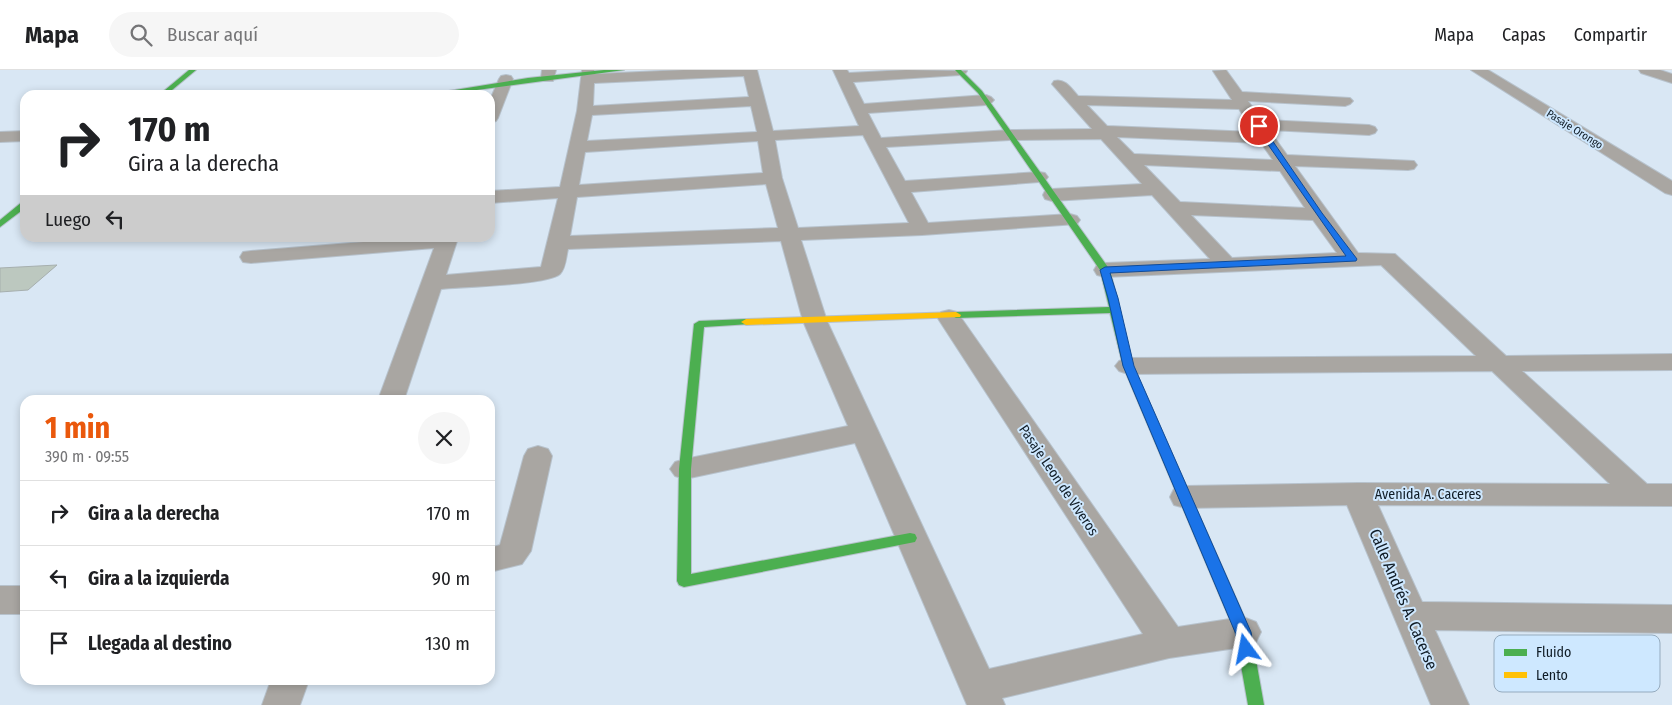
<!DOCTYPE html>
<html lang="es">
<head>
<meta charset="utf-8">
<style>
	body { margin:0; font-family:"Fira Sans Condensed",sans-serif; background:#f6f6f6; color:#202124; height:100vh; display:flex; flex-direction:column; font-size:19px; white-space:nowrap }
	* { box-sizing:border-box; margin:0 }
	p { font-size:16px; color:#757577 }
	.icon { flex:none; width:28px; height:28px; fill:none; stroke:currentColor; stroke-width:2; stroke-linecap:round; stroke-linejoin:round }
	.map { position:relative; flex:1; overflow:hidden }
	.drawer { position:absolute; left:20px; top:325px; width:475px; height:290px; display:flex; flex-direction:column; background:#fff; border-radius:15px; box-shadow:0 2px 8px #0003 }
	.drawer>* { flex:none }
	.hud { position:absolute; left:20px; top:20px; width:475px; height:152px; border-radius:15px; box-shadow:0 2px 8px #0003; background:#fff; color:#202124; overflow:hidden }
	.pin { position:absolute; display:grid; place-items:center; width:42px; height:42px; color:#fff; margin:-21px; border:2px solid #fff; border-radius:50%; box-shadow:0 1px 5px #0007 }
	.me { position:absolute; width:55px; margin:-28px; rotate:347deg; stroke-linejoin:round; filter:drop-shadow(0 0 4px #0008) }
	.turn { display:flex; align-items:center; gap:18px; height:105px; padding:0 25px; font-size:22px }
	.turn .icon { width:65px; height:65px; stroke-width:2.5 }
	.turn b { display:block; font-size:35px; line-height:42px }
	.then { display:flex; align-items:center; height:48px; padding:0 25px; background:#0003; gap:10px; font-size:19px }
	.round { display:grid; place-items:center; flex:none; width:52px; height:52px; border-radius:26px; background:#f6f6f6 }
	.overview { display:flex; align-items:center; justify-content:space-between; height:85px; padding:0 25px }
	h1 { font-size:30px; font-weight:700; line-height:38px; color:#ea580c }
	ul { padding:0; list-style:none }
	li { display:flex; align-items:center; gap:15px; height:65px; padding:0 25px; border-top:1px solid #e0e0e0 }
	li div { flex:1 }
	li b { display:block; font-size:19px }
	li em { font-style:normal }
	header { display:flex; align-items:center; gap:30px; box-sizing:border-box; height:70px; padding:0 25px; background:#fff; border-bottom:1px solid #e0e0e0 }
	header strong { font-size:24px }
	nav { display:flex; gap:28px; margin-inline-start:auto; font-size:18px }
	.search { width:350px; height:45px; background:#f6f6f6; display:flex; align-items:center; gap:12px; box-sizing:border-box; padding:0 18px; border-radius:28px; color:#757577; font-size:19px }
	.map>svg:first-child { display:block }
</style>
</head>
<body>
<header>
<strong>Mapa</strong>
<div class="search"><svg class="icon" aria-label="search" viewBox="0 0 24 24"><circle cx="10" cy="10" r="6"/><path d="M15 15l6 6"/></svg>Buscar aquí</div>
<nav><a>Mapa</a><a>Capas</a><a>Compartir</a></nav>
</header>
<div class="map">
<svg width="1672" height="635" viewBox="0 0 1672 635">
	<rect width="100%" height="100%" fill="#d9e7f4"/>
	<polygon fill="#bcc8bf" stroke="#a6afae" points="57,195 28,220 0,222 0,198"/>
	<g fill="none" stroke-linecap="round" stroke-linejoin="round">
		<defs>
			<g id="street">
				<polygon points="542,0 556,0 553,11 543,11 541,8"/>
				<path d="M582 0H594L595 4 684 0H757L773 61 859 56 833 0H847L849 3 906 0 967 1 965 4 960 5 853 12 864 34 986 25 991 27 994 30 991 33 986 35 868 43 881 68 1010 60 1092 59 1052 14 1054 11C1065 8 1071 18 1078 26L1232 30 1213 1 1226 0 1242 22 1350 28 1353 31 1350 34 1345 36 1248 31 1262 50 1369 55 1375 57 1377 60 1375 63 1369 65 1269 60 1287 85 1414 91 1417 95 1414 99 1408 100 1295 96 1358 183 1395 184 1506 286 1672 284V300L1522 301 1647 414H1672V436L1378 435 1422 532 1672 535V563L1435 560 1469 635H1431L1347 435 1185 438 1174 435 1170 427 1174 419 1185 416 1358 413 1610 414 1492 301 1128 304 1119 301 1115 296 1119 291 1128 288 1476 286 1381 195 1105 207 1097 205 1094 200 1097 195 1105 193 1210 189 1152 125 1052 131 1045 129 1043 125 1045 121 1052 119 1142 114 1101 69 1010 70 886 77 905 111 1039 102 1045 103 1048 107 1045 111 1039 112 911 122 928 153 1070 144 1077 146 1080 150 1077 154 922 165 801 170 827 251 989 599 1143 564 937 247 941 242 949 240 957 242 1178 557 1243 547 1256 552 1261 562 1256 572 1243 577 1169 588 1002 628 1005 635H967L855 373 685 409 675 406 670 399 675 392 685 389 848 356 803 251 781 171 568 179C566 187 566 198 560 204 548 215 462 217 441 219L404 330H378L434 178 251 193 243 192 240 187 243 182 251 181 413 168H458L446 205 541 197 558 128 490 133V121L560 117 577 41ZM744 6 749 27 593 36 594 13ZM1087 35 1239 39 1254 62 1107 56ZM751 36 757 62 587 71 592 45ZM863 65 909 153 798 158 782 108 775 70ZM1117 67 1261 73 1273 90 1134 84ZM758 71 763 103 579 115 585 82ZM1144 95 1280 101 1305 138 1180 132ZM766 114 778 158 570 166 577 127ZM1191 145 1313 150 1337 183 1232 188Z"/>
				<polygon points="1471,0 1488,0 1672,111 1672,125 1665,123"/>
				<polygon points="1639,0 1660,0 1672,4 1672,13 1641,3"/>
				<polygon points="506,5 511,6 513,9 498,48 496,51 490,53 490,30 499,9 501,6"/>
				<polygon points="25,61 25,71 0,72 0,62"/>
				<polygon points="538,376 548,379 552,386 531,481 522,494 490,502 490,478 500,475 524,386 528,379"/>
				<rect x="0" y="516" width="25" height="28"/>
				<polygon points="271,610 309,610 300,635 262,635"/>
			</g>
			<g id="fast">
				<polygon points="189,0 196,0 166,25 159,25"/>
				<polygon points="604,0 624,0 440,25 424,25 528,8"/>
				<polygon points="955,0 961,0 982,21 1110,200 1133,296 1251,562 1264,635 1248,635 1235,562 1123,296 1110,243 956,248 951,245 956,242 1109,237 1100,200 978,23"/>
				<polygon points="22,132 25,132 25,138 0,157 0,150"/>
				<polygon points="746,249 750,250 751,252 750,254 704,257 691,399 691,504 910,463 915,464 917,468 915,472 684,517 679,515 677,511 679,399 694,254 699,251"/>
			</g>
			<polygon id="slow" points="956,242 961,245 960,247 746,255 741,252 746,249"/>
		</defs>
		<use href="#street" stroke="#b7c2cc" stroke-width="2"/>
		<use href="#fast" stroke="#b7c2cc" stroke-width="2"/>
		<use href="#slow" stroke="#b7c2cc" stroke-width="2"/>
		<use href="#street" fill="#a9a6a2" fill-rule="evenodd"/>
		<use href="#fast" fill="#4caf50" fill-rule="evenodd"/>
		<use href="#slow" fill="#ffc107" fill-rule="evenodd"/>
	</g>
	<polygon fill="#1a73e8" stroke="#114b97" points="1257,54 1261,54 1322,143 1357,189 1356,191 1110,203 1118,228 1134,296 1251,562 1254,579 1251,584 1246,586 1240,584 1235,562 1123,296 1108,228 1100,200 1105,197 1346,186 1255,56"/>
	<g text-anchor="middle" stroke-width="4" stroke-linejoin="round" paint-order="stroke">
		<g font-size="11" fill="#101c26" stroke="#cee8ff">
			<text transform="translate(1575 59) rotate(32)" y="4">Pasaje Orongo</text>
		</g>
		<g font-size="14" fill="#101c26" stroke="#cee8ff">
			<text transform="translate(1059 410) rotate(56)" y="5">Pasaje Leon de Viveros</text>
			<text x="1428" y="429">Avenida A. Caceres</text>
		</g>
		<g font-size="16" fill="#101c26" stroke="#cee8ff">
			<text transform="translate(1404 529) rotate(67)" y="6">Calle Andrés A. Cacerse</text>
		</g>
	</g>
	<rect x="1494" y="565" width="166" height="57" rx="8" fill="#cee8ff" stroke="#95abbe" stroke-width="1"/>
	<rect x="1504" y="579" width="23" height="7" fill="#4caf50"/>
	<rect x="1504" y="602" width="23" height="6" fill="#ffc107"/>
	<g font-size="14" fill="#101c26">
		<text x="1536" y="587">Fluido</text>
		<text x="1536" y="610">Lento</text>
	</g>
</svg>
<div class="pin" style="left:1259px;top:56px;background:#d93025"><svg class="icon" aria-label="arrive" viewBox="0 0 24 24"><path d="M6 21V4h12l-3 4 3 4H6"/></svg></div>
<svg class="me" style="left:1246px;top:579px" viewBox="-20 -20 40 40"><path d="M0-17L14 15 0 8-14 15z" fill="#1a73e8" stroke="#fff" stroke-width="4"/></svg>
<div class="hud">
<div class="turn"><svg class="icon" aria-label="right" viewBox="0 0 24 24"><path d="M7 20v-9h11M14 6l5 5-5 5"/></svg><div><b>170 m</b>Gira a la derecha</div></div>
<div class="then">Luego<svg class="icon" aria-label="left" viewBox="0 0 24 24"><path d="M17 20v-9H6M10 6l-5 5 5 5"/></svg></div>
</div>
<section class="drawer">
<div class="overview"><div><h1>1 min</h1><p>390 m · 09:55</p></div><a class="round"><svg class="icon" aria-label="close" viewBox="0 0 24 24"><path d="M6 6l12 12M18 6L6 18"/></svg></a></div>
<ul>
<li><svg class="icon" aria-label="right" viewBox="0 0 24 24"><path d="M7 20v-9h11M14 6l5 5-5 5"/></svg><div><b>Gira a la derecha</b></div><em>170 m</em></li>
<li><svg class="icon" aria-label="left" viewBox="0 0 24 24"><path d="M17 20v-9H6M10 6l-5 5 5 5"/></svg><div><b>Gira a la izquierda</b></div><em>90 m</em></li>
<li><svg class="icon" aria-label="arrive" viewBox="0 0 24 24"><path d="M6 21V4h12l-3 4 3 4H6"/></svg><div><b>Llegada al destino</b></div><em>130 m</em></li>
</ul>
</section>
</div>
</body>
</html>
